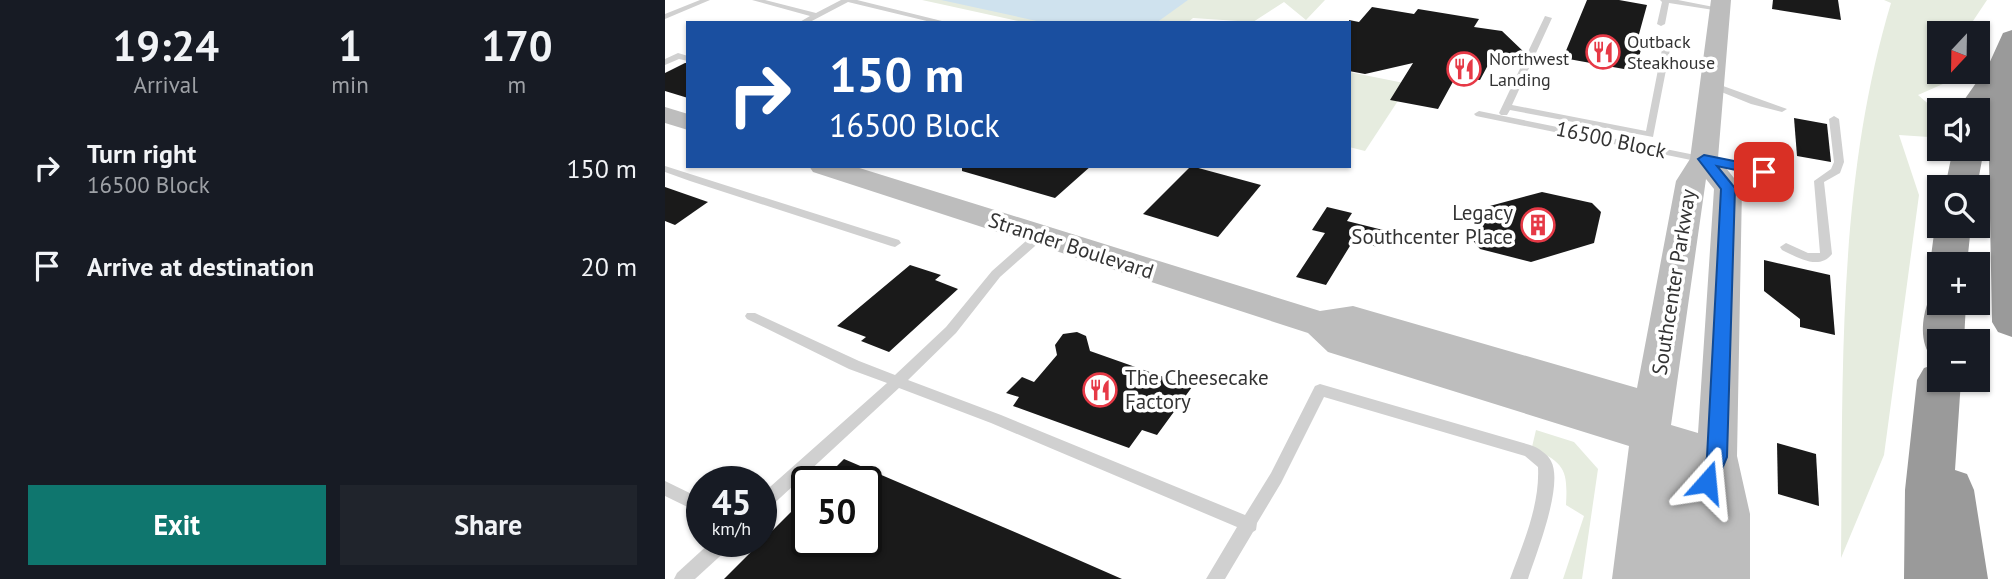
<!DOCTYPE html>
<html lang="en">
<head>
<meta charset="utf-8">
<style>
	body { margin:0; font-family:"PT Sans",sans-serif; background:#20242c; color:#f1f3f6; height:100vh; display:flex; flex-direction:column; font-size:26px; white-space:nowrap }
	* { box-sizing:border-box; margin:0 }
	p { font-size:23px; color:#9ea1a6 }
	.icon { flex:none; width:38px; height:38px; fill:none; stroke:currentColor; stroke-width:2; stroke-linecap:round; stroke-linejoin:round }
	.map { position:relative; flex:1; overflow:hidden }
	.side { display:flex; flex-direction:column; background:#171b24; width:665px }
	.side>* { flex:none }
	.top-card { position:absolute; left:21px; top:21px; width:665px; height:147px; border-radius:0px; box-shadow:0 2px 5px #0004; background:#1a4fa0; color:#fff; overflow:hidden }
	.needle { width:46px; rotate:202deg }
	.fabs { position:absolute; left:1262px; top:21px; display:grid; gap:14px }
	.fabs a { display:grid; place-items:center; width:63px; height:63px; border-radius:0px; background:#171b24; box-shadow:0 2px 5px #0004; font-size:35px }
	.speed { position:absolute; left:21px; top:466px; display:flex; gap:14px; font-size:35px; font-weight:700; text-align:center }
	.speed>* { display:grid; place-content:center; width:91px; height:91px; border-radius:50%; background:#171b24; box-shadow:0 2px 5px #0004; line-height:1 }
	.speed small { font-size:18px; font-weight:400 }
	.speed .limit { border:4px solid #111; border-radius:10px; background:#fff; color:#111 }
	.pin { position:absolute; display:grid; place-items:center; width:60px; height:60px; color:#fff; margin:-30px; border-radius:14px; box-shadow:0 4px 10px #0006 }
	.me { position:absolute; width:77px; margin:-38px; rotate:18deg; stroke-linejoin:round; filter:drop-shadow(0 0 5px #0008) }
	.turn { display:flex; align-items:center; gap:24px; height:147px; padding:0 28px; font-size:32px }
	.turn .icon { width:91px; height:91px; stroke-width:2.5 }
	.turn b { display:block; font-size:49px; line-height:60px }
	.eta { display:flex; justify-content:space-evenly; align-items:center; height:119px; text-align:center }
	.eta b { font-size:42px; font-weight:700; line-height:49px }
	.action { display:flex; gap:14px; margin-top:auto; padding:14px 28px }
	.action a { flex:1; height:80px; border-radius:0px; background:#0f766e; color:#fff; font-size:28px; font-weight:700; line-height:80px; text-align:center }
	.action a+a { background:#20242c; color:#f1f3f6 }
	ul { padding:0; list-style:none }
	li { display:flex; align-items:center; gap:21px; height:98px; padding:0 28px }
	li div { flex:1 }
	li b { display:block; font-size:26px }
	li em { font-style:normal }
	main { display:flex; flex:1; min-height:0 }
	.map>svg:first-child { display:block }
</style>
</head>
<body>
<main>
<section class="side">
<div class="eta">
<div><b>19:24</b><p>Arrival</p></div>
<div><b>1</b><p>min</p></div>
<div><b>170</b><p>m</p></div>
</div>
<ul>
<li><svg class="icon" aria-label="right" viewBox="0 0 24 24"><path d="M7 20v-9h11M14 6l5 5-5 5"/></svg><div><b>Turn right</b><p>16500 Block</p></div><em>150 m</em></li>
<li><svg class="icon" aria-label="arrive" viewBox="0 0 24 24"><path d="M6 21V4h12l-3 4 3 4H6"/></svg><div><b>Arrive at destination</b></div><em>20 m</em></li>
</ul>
<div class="action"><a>Exit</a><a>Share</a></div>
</section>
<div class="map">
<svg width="1347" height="579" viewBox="0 0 1347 579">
	<rect width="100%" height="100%" fill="#fff"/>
	<g fill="#e6ecdf">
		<polygon points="257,0 660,0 641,20 619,2 588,22 528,18 522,23 362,23"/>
		<path d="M1219 0H1322L1300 33H1274V72H1287V80L1253 95 1274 113 1264 137 1234 135 1254 195 1219 455 1176 558C1178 372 1172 183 1226 3Z"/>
		<polygon points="684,72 744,84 700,151 684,147"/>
		<path d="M871 430 909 442 933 469 917 579H898L919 516 901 505C903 468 899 464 867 447Z"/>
	</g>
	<polygon fill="#cfe2ee" points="276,0 523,0 491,23 381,23"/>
	<g fill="#1a1a1a">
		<polygon points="922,0 954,0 982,5 971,45 977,46 970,71 898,58"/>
		<polygon points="1108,0 1173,0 1176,20 1107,9"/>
		<polygon points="707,7 749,14 753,9 814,19 809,27 837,31 860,53 858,57 830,52 815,80 790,78 773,109 725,100 748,63 700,74 684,71 684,20 694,22"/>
		<polygon points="20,63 23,63 23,98 0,91 0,73"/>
		<polygon points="1129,118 1162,124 1166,162 1132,156"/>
		<polygon points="297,166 426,166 390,198 297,171"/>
		<polygon points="526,166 596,185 553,237 478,214"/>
		<polygon points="0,187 43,202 10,225 0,221"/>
		<polygon points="877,192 927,203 936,212 929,243 866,262 815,249 806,238 821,207"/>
		<polygon points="662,207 687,213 682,221 722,231 713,247 688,241 661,285 631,277 660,233 647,230"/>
		<polygon points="1099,260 1165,275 1170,335 1135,327 1135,319 1099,291"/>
		<polygon points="245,265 276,275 270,280 293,289 224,352 196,341 201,337 172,326"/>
		<polygon points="412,332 421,336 425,351 527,387 492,435 477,430 464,448 348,406 354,397 341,393 357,377 369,382 392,355 390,345 398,334"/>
		<polygon points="1112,443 1151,454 1154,506 1113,494"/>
		<polygon points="179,459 352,533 457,579 59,579 142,496 142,541 201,541 201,481 157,481"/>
	</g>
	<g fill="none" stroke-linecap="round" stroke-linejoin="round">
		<g fill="#d0d0d0" fill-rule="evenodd">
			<polygon points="35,0 45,0 0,19 0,14"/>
			<polygon points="87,0 100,0 151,13 176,0 192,0 285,23 270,23 183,2 143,23 133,23 145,16"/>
			<polygon points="995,0 1013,0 1059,9 1055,11 1004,3 1000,24 996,26 992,24 997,2"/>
			<polygon points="880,16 887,18 847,105 981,131 999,39 1003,37 1007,39 988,137 845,110 842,115 836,115 834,113"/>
			<polygon points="13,53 23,56 23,61 14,59 0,65 0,59"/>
			<polygon points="1047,82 1122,109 1117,112 1086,104 1044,87 1043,85"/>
			<polygon points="814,111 1119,173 1124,176 1119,179 811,116 809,114"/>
			<path d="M1169 116 1174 119 1179 162 1175 173 1159 182 1167 254C1154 271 1132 257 1117 250L1115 247 1121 243 1143 253H1155L1149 181 1166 169 1169 162 1164 119Z"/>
			<polygon points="0,166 205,231 234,240 236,243 230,247 226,246 25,181 0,172"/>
			<path d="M374 232 378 233 380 236 378 239 335 277 291 333 243 380 336 415 580 515 606 473 650 386 655 384 865 445C872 447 883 454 886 461 899 485 871 554 863 579H845C858 543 875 506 873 467L860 456 659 397 616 483 592 523 591 530 588 532 560 579H541L572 527 326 423 234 388 102 510 96 512V495L222 383 184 369 82 319 80 316 82 313H90L194 361 230 375 281 327 327 271 370 233Z"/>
			<polygon points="0,481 37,499 37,514 0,496"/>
			<polygon points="47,541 67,541 65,547 30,579 9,579 12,573"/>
		</g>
		<g fill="#bdbdbd" fill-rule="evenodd">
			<path d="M1046 0H1066L1053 158 1077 188 1072 456 1085 514V579H947L964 446 663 352 643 333 148 172 144 166H188L655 311 688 306 972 388 1011 181 1025 159ZM1041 179 1049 189 1033 433 1006 425Z"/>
			<polygon points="0,107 23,114 23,130 0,123"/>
		</g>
		<g fill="#9a9a9a" fill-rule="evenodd">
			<polygon points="1347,30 1347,337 1333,332 1327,322 1323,112 1320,116 1312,118 1312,110 1295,110 1297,103 1323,66 1338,33"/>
			<polygon points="1312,142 1319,149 1312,187 1280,187 1288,149 1312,149"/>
			<polygon points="1274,220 1274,226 1306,226 1302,264 1274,264 1274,274 1265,264 1270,226"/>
			<path d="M1274 291V303H1301L1299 341H1274V355L1263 352C1254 335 1258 310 1267 293Z"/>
			<polygon points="1274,363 1274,380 1296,380 1290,470 1302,474 1309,490 1323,579 1239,579 1240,490 1252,380 1259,368"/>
		</g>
	</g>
	<polygon fill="#1a73e8" stroke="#114b97" stroke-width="2" points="1039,155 1099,167 1106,172 1099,176 1052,166 1070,188 1062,457 1049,488 1042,491 1035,488 1032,482 1042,457 1056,189 1033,159"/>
	<defs>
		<symbol id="restaurant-ring" viewBox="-11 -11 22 22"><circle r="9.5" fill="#fff" stroke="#e63946" stroke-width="1.5"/><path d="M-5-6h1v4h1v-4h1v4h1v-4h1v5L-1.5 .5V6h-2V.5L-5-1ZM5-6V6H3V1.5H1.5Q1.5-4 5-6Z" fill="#e63946"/></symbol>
		<symbol id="building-ring" viewBox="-11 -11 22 22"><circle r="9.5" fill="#fff" stroke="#e63946" stroke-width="1.5"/><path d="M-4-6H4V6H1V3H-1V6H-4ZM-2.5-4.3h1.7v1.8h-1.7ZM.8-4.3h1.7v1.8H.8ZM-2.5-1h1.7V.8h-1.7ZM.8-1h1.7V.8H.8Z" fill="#e63946"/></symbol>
	</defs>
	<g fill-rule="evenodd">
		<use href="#restaurant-ring" x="919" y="33" width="38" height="38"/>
		<use href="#restaurant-ring" x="780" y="50" width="38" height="38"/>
		<use href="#building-ring" x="854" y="206" width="38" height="38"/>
		<use href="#restaurant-ring" x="416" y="371" width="38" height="38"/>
	</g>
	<g text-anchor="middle" stroke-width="7" stroke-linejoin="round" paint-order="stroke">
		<g font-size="18" fill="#333" stroke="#fff" text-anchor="start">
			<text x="962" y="48">Outback<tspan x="962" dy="21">Steakhouse</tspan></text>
			<text x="824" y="65">Northwest<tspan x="824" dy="21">Landing</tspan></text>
		</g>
		<g font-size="21" fill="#333" stroke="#fff">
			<text transform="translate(946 140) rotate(12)" y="7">16500 Block</text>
			<text transform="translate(406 246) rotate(18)" y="7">Strander Boulevard</text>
			<text transform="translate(1009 282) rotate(-81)" y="7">Southcenter Parkway</text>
		</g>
		<g font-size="21" fill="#333" stroke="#fff" text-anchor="end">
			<text x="848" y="220">Legacy<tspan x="848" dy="24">Southcenter Place</tspan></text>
			<text x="460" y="385" text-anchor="start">The Cheesecake<tspan x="460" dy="24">Factory</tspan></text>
		</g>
	</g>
</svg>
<div class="fabs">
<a><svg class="needle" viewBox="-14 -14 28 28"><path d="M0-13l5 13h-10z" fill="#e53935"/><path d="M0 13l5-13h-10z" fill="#9ea1a6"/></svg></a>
<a><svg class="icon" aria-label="sound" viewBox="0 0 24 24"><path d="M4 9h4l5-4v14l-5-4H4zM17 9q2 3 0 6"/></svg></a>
<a><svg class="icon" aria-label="search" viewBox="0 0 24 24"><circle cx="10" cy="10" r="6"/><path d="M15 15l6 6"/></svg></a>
<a>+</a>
<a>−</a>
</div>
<div class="speed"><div>45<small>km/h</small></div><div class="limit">50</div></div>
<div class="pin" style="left:1099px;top:172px;background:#d93025"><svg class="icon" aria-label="arrive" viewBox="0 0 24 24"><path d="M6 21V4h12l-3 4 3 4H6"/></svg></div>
<svg class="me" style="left:1042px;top:482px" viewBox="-20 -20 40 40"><path d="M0-17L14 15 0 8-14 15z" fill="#1a73e8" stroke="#fff" stroke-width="4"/></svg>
<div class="top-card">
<div class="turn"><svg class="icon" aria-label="right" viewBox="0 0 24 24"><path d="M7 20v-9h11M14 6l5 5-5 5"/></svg><div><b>150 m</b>16500 Block</div></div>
</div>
</div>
</main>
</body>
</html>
